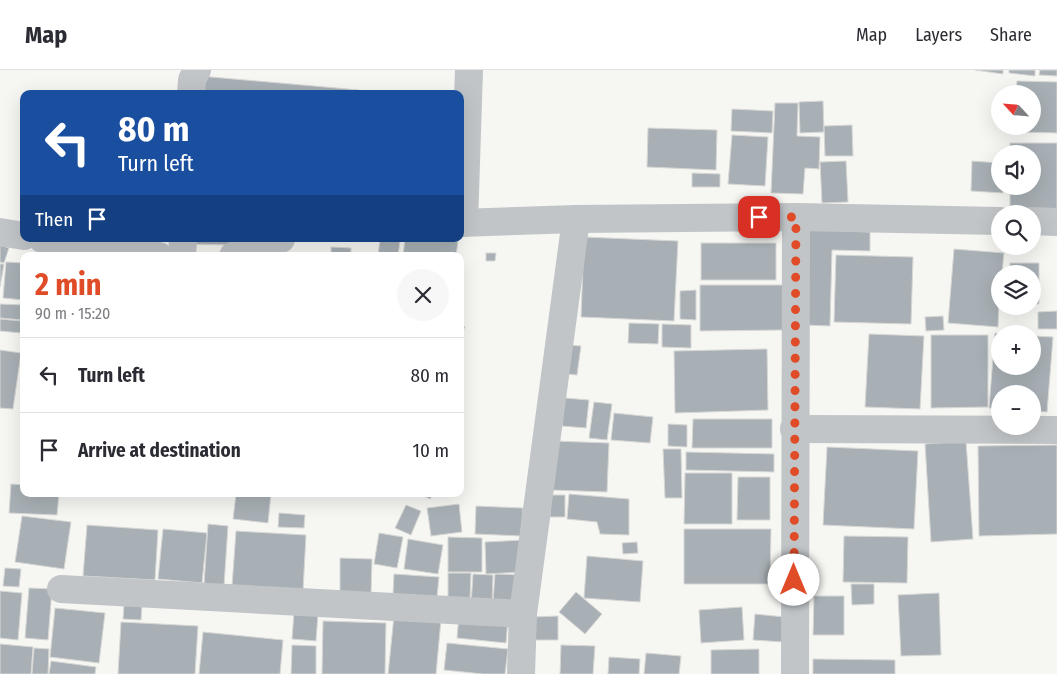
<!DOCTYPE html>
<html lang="en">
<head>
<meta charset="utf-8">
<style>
	body { margin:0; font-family:"Fira Sans Condensed",sans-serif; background:#f7f7f7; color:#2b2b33; height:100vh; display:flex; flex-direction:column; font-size:19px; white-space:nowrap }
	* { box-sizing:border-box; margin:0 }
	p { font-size:16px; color:#7c7c81 }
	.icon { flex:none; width:28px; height:28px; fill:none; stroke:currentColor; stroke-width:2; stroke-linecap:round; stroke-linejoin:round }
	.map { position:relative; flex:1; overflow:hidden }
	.side { position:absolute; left:20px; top:182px; width:444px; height:245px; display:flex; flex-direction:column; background:#fff; border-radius:10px; box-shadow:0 5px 20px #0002 }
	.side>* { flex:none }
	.hud { position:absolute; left:20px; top:20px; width:444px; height:152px; border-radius:10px; box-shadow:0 5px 20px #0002; background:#1a4fa0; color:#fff; overflow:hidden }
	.needle { width:32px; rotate:296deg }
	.fabs { position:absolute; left:991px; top:15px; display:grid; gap:10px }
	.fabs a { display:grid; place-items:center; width:50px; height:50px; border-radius:50%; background:#fff; box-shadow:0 5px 20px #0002; font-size:25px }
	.pin { position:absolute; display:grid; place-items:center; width:42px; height:42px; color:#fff; margin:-21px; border-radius:10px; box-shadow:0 2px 8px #0006 }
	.me { position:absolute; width:55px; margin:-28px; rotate:0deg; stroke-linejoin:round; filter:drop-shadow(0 0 4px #0008) }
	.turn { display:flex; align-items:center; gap:18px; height:105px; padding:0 15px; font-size:22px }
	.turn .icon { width:65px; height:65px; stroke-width:2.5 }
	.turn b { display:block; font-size:35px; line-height:42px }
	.then { display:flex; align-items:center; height:48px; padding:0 15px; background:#0003; gap:10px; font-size:19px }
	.round { display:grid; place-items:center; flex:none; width:52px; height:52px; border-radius:26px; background:#f7f7f7 }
	.overview { display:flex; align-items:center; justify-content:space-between; height:85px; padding:0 15px }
	h1 { font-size:30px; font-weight:700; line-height:38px; color:#e04c28 }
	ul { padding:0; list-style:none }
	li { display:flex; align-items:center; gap:15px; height:75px; padding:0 15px; border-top:1px solid #e1e1e2 }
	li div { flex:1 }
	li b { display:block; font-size:19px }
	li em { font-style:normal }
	header { display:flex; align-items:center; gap:30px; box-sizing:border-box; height:70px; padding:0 25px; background:#fff; border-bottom:1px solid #e1e1e2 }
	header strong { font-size:24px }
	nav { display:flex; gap:28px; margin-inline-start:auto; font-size:18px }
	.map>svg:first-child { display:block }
</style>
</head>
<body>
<header>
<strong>Map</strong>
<nav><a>Map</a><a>Layers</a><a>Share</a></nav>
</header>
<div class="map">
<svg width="1057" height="604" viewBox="0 0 1057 604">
	<rect width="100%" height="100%" fill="#f6f6f3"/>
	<g fill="#a8b0b5" stroke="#d7d7d5">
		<polygon points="975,0 1003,0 1003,4"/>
		<polygon points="1009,0 1035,0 1035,6 1009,3"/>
		<polygon points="1040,0 1057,0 1057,6 1039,5"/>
		<polygon points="200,6 359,20 359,24 198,24"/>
		<polygon points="1017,11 1057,12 1057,63 1015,62 1015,56 1032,56 1032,24 1016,24"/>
		<polygon points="823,31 824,62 800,63 799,32"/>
		<polygon points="775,33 798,33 797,66 820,67 819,99 805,98 803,124 771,123"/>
		<polygon points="732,39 773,41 772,63 731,61"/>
		<polygon points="852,55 853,86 825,86 824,56"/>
		<polygon points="648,58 717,60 716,100 647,97"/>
		<polygon points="732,65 768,67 765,116 728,114"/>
		<polygon points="1010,73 1057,73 1057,139 1010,139 1010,116 1032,116 1032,84 1010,84"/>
		<polygon points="846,91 848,132 822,133 820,92"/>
		<polygon points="972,91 1000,93 1000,116 1003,116 1003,123 971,121"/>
		<polygon points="692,103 720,104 720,117 692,117"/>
		<polygon points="807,159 870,162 870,181 832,180 830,256 804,255"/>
		<polygon points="584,167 678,171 674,251 581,247"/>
		<polygon points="189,169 230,169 230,175 189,174"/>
		<polygon points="380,169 400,171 398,186 378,186"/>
		<polygon points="405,169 441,169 458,171 456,186 403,186"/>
		<rect x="701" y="173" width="75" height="37"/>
		<polygon points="0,175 9,178 4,193 0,192"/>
		<polygon points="331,177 351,178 351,186 331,186"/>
		<polygon points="954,179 1004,183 1002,204 1000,204 998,257 948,253"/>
		<polygon points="486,183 496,183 495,191 486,191"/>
		<polygon points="836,185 913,187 911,254 834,252"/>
		<polygon points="6,192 24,193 24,230 3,228"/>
		<polygon points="1010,193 1039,193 1039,234 1032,234 1032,204 1010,204"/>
		<polygon points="0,194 4,194 0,217"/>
		<polygon points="700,215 783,215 783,260 700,261"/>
		<polygon points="696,220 696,250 680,249 680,221"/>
		<polygon points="0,234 24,235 23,250 0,248"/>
		<polygon points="1057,241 1057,259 1038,259 1038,242"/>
		<polygon points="943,246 944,260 926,261 925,247"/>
		<polygon points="0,249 22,251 21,263 0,261"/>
		<polygon points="460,253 465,257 460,265"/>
		<polygon points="629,253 659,254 658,274 628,273"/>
		<polygon points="662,254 691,255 691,278 662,277"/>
		<polygon points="995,263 1001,264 1000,296 1032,296 1032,266 1053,267 1047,342 1032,341 1032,324 1000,324 1000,339 989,338"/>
		<polygon points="869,264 924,266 920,339 865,337"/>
		<polygon points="931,265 988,265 988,337 931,338"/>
		<polygon points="569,275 581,276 577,305 566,304"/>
		<polygon points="767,279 768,340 675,343 674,281"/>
		<polygon points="0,280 21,283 13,339 0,338"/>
		<polygon points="565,328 589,330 586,358 562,356"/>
		<polygon points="594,332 612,334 607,370 589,368"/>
		<polygon points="614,343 653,347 650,373 611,370"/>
		<polygon points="693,349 772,349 772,378 692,378"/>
		<polygon points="668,354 687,355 687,377 668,376"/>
		<polygon points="554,371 609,373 607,422 552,420"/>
		<polygon points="966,371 973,469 931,472 925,374"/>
		<polygon points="1057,375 1057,464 979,466 978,376"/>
		<polygon points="827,377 918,381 914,459 823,455"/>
		<polygon points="663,379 681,379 682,428 665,428"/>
		<polygon points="686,382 774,384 774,402 686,400"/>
		<polygon points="685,403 732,403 732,454 684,454"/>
		<polygon points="738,407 770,407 770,450 737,450"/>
		<polygon points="11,414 24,415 24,424 59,424 57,445 9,443"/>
		<polygon points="236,424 271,424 268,453 233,449"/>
		<polygon points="420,424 433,424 430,429"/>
		<polygon points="569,424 629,429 629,465 600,464 597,452 567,449"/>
		<polygon points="551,425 565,425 565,447 550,447"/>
		<polygon points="459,434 462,462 431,466 427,438"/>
		<polygon points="406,435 421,441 411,465 395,458"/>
		<polygon points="476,436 523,438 521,466 475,464"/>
		<polygon points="279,443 305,445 304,458 278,457"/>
		<polygon points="22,446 71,452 64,499 15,492"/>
		<polygon points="208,454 228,456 224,516 204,515"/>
		<polygon points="87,455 158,460 155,510 83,506"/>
		<polygon points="163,459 207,463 202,513 158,509"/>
		<polygon points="684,459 771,459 770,514 684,514"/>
		<polygon points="236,461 306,465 303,521 232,516"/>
		<polygon points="379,463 403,467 397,498 374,494"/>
		<polygon points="844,466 908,467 907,513 843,512"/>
		<polygon points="448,467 482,468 482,502 448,502"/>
		<polygon points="408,469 443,475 438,504 404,499"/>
		<polygon points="524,470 525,502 486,504 485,472"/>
		<polygon points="637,472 638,483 623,484 622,473"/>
		<polygon points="587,486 643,491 640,532 584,528"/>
		<polygon points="340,488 372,489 371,524 340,523"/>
		<polygon points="5,498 21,499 19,517 3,516"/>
		<polygon points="448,503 471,503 470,529 448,528"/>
		<polygon points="394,504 439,507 437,527 393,524"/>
		<polygon points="473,504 493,505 492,536 471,535"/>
		<polygon points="495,504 522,505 521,533 493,532"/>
		<polygon points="851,514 874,514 874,534 852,535"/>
		<polygon points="29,518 52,519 48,570 25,568"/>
		<polygon points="0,521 22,523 18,570 0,568"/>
		<polygon points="576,522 602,544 585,564 559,542"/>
		<polygon points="939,523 941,585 901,586 898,525"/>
		<polygon points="814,526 844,526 844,565 813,565"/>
		<polygon points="124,535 142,535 141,550 123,549"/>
		<polygon points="742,537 744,570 701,573 699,540"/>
		<polygon points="55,538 105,543 99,593 50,587"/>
		<polygon points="294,542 318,544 316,571 292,569"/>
		<polygon points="755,544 785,547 783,572 753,570"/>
		<polygon points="459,545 508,549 506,573 457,568"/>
		<polygon points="394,546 441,550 436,604 388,604"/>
		<polygon points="558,546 558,570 532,570 532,547"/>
		<polygon points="323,551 386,553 385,604 322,604"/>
		<polygon points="121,552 198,556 195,604 118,604"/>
		<polygon points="203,562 283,570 280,604 199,604"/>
		<polygon points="447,573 508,579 505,604 483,604 444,600"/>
		<polygon points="0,574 33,577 31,604 0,604"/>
		<polygon points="292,575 316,576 316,604 291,604"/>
		<polygon points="561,575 595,576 593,604 560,604"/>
		<polygon points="34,578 49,579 48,604 32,604"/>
		<polygon points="759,579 759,604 711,604 711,580"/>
		<polygon points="646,583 681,586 679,604 644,604"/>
		<polygon points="609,587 640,589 639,604 608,604"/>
		<polygon points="813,589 895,590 895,604 813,604"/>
		<polygon points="51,591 96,597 95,604 49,604"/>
	</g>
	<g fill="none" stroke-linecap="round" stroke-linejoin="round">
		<g stroke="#c1c5c8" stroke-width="28">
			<polyline points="191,24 192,10 197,0"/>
			<polyline points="1032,151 1057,152"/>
			<polyline points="460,153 576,149 796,147 1000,151"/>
			<polyline points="464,153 469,0"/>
			<polyline points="0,162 24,166"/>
			<polyline points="42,169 159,186"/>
			<polyline points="182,186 183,169"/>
			<polyline points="233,186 281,169"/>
			<polyline points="794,359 1057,360"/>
			<polyline points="61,519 523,544"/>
			<polyline points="521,604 523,544 576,149"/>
			<polyline points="795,604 796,147"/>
		</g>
	</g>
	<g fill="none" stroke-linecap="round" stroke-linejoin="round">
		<polyline stroke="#e04c28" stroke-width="9" stroke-dasharray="0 16.2" points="759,147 796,147 794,510"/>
	</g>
</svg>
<div class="fabs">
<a><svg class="needle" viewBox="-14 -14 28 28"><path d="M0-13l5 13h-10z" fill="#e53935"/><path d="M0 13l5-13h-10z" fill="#7c7c81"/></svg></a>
<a><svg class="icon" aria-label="sound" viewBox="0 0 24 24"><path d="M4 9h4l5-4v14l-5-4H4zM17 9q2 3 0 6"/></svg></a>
<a><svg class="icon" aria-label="search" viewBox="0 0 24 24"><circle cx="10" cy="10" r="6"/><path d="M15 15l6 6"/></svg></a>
<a><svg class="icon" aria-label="layers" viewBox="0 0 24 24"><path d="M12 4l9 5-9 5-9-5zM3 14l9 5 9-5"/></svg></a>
<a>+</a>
<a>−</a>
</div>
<div class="pin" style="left:759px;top:147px;background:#d93025"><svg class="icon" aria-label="arrive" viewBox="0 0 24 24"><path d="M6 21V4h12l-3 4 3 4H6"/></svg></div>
<svg class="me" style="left:794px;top:510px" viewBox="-20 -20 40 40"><circle r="19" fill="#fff"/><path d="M0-13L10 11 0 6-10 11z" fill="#e04c28"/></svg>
<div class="hud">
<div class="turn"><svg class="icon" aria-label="left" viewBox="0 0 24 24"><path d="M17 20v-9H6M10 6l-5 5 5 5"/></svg><div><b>80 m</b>Turn left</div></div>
<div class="then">Then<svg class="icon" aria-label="arrive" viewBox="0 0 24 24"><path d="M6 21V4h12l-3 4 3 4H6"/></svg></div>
</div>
<section class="side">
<div class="overview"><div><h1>2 min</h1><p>90 m · 15:20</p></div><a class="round"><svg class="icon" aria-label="close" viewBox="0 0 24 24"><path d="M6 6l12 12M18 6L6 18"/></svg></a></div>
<ul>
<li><svg class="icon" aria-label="left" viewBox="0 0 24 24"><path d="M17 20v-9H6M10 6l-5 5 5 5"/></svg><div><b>Turn left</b></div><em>80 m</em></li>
<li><svg class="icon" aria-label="arrive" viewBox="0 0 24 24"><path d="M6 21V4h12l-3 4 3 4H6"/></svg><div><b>Arrive at destination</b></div><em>10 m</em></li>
</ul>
</section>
</div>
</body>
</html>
